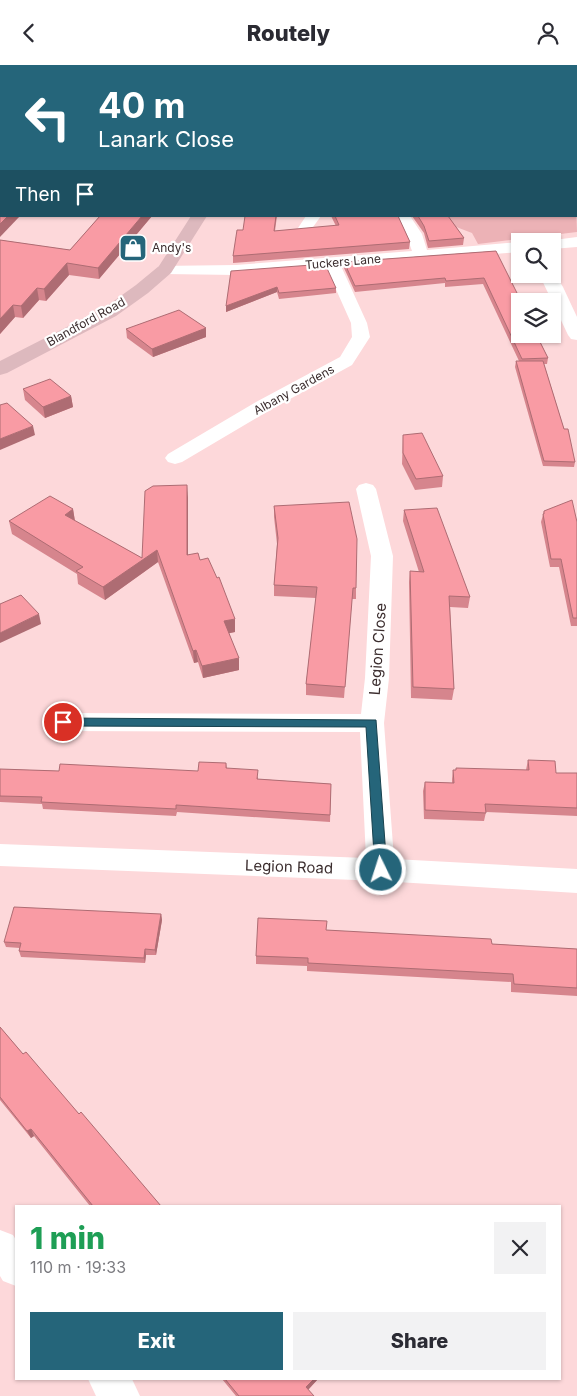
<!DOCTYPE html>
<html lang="en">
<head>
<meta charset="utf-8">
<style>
	body { margin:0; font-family:Inter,sans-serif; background:#f2f2f3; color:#2b2b33; height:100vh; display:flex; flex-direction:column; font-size:19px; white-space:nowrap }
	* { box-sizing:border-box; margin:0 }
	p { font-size:16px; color:#7c7c81 }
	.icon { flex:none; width:28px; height:28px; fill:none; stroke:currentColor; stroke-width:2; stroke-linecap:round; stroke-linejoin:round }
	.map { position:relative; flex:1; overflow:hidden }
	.drawer { position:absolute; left:15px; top:1140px; width:546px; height:175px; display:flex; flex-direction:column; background:#fff; border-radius:0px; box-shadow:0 1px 4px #0004 }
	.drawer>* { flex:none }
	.banner { position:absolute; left:0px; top:0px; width:578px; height:152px; box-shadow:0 1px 4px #0004; background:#25657a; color:#fff; overflow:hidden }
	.controls { position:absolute; left:511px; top:168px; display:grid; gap:10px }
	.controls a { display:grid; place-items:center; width:50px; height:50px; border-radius:0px; background:#fff; box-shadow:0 1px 4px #0004; font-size:25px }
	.pin { position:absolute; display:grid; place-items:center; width:42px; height:42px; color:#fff; margin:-21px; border:2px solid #fff; border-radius:50%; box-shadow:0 1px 5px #0007 }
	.me { position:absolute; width:55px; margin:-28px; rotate:356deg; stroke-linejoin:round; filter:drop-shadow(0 0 4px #0008) }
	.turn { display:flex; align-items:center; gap:18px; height:105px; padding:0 15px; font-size:22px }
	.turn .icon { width:65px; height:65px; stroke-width:2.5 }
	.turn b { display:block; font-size:35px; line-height:42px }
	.then { display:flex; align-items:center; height:48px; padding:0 15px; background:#0003; gap:10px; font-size:19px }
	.round { display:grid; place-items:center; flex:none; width:52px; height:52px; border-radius:0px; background:#f2f2f3 }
	.summary { display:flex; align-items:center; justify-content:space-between; height:85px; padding:0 15px }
	h1 { font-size:30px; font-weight:800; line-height:38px; color:#1e9e55 }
	.cta { display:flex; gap:10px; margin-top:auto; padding:10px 15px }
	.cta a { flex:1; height:58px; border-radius:0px; background:#25657a; color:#fff; font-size:20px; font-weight:800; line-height:58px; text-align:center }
	.cta a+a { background:#f2f2f3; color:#2b2b33 }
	header { display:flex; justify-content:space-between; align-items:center; height:65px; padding:0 15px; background:#fff; font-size:22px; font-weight:800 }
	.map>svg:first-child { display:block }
</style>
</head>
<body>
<header><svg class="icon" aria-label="back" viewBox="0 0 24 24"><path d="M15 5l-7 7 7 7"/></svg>Routely<svg class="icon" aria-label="person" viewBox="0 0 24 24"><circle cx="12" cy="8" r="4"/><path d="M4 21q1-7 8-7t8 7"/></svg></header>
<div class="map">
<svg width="577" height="1331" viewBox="0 0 577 1331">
	<rect width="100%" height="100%" fill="#fdd8da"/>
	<polygon fill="#ecb2b6" points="576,137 577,167 478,179 472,168 451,160 445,151 576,151"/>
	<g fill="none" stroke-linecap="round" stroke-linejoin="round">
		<g fill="#fff" fill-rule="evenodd">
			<polygon points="142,0 174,0 175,1 143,1"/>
			<polygon points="306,151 321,151 308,169 298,169 296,166"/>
			<polygon points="396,151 410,151 422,169 427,185 520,177 520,187 341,201 367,258 370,272 352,300 270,345 182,397 175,399 168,397 165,393 168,389 256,337 340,292 352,272 351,258 326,202 236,210 165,209 159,207 157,204 159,201 236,200 412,186 406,169"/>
			<polygon points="577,172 577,182 552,184 552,176 546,176"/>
			<polygon points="553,206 563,222 577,252 577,275 571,274 568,270 539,209 552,209"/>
			<polygon points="366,418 373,420 376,424 393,491 389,613 384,658 394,794 577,804 577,828 381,816 0,801 0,779 366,793 360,667 63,666 54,663 51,657 54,651 63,648 361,649 365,613 371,491 356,424 359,420"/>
			<polygon points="0,1165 13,1170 16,1175 16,1221 3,1216 0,1211"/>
			<polygon points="88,1314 132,1314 140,1331 96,1331"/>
		</g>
		<g fill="#ddb9be" fill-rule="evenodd">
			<rect x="247" y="0" width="12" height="1"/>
			<polygon points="191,151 207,151 171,208 148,228 116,251 7,308 0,310 0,296 104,243 136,220 159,201"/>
		</g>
	</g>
	<g fill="#d6858d">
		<polygon points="100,151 152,151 99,214 69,210 46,236 39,235 23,253 15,252 0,269 0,175 70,185"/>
		<polygon points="277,151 275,166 336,161 331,151 398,151 410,177 409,184 233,198 233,191 243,165"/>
		<polygon points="412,151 448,151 464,173 463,180 428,183 424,168"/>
		<polygon points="496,186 548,293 547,299 544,299 564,364 575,397 574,402 543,401 515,302 516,296 519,296 483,219 445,222 445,218 355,227 344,203 344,197"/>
		<polygon points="231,206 336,223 336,228 279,234 277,227 226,247"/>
		<polygon points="206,263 206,272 153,292 127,273 126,264"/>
		<polygon points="23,324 71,331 73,342 45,353 25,335"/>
		<polygon points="403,370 443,411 442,422 415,425 402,399"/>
		<polygon points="188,433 188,490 200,495 235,567 229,568 239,605 203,613 198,597 194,598 158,497 105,535 78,519 77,509 12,469 9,456 73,444 75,456 142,493"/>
		<polygon points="274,441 356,523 356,534 352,534 344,633 306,630 306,619 316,533 274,531 274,520 277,479 274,452"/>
		<polygon points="404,445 470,532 468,543 450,542 454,624 452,635 411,633 409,517 410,506 419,507 403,456"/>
		<polygon points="544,446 577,457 577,561 571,561 559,502 550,502 541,457"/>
		<polygon points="528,695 556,708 577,708 577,751 486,747 484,756 424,754 423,726 425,717 452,718 452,714 453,705 526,705"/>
		<polygon points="226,698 227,703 258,712 258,714 331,719 330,757 177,747 176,751 43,744 42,739 0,737 0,704 59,706 198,706"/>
		<polygon points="161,849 162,855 156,890 146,890 145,898 21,892 19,886 20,883 6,882 4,877"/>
		<polygon points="326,865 492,879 577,884 577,931 511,927 511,917 307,906 307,901 256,899 256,891"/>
		<polygon points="0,962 23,989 79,1049 161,1141 90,1141 34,1071 31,1073 0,1035"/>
		<polygon points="222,1314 318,1314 308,1325 314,1331 236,1331"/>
	</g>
	<g fill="#ae6c73">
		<polygon points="8,151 20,151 0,172 0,159"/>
		<polygon points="142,151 152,151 99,214 98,203"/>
		<polygon points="67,198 69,210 46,236 44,224"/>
		<polygon points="277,222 277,227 226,247 226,241"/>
		<polygon points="37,223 39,235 23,253 21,241"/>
		<polygon points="13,240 15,252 0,269 0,254"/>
		<polygon points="206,263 206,272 153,292 152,284"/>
		<polygon points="71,331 73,342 45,353 43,342"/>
		<polygon points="33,361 35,370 0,385 0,374"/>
		<polygon points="187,420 188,433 188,502 187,490"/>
		<polygon points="73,444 75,457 65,450"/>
		<polygon points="157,485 158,497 105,535 103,522"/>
		<polygon points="39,549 41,559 0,578 0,568"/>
		<polygon points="235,554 235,567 225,569 224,556"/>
		<polygon points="196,585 198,597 194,598 193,586"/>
		<polygon points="239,593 239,605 203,613 202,601"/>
		<polygon points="161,849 162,855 156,890 155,885"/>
		<polygon points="145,884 146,890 145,898 144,893"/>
		<polygon points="31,1064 34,1071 31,1073 27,1066"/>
		<polygon points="314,1314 318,1314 306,1327 306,1322"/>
	</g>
	<g fill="#f99ba4" stroke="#ae6c73">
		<polygon points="5,0 52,0 69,1 4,1"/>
		<polygon points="536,0 577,0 577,25 576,29 576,1 537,1"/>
		<polygon points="0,2 1,2 1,151 8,151 0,159"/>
		<rect x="576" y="35" width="1" height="17"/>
		<polygon points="100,151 142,151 98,203 67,198 44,224 37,223 21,241 13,240 0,254 0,175 70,185"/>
		<polygon points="245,151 276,151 274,166 339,160 335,151 398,151 410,177 233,191 237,165 243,165"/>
		<polygon points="418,151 448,151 464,173 429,176 424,161"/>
		<polygon points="496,186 521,236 520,236 520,269 536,269 548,293 522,294 484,213 446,216 445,213 355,221 344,197"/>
		<polygon points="325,199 336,223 279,228 277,222 226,241 231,206"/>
		<polygon points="179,245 206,263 152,284 126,264"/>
		<polygon points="516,296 543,296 564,364 568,364 575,397 544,396"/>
		<polygon points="50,314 71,331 43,342 23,324"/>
		<polygon points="7,338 33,361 0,374 0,340"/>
		<polygon points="422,368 443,411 416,414 403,388 403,370"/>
		<polygon points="187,420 187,490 198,488 200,495 208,493 217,513 219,512 235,554 224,556 239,593 202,601 196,585 193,586 157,485 103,522 76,506 83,502 9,456 50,431 73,444 65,450 142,493 145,426 153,421"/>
		<polygon points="572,435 577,457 577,553 573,553 561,494 551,494 543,449 544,449 544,446"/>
		<polygon points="349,437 357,474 356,523 353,523 345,622 306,619 317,522 274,520 278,473 274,441"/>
		<polygon points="437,443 470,532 449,531 454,624 413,622 410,506 424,507 404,445"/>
		<polygon points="21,530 39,549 0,568 0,539"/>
		<polygon points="528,695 555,696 556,708 577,708 577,743 485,739 486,748 425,745 425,717 454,718 453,705 456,705 456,703 529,705"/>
		<polygon points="199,697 226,698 226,703 258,705 257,714 331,719 330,750 176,740 176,744 41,737 42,732 0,731 0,704 59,706 60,699 198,706"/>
		<polygon points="14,842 161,849 155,885 145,884 144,893 19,886 21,878 4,877"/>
		<polygon points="258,853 327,856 326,865 491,874 492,879 577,884 577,923 514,919 513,909 308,898 308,893 256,891"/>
		<polygon points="0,962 23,989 26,987 79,1049 81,1047 161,1141 93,1141 31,1064 27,1066 0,1032"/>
		<polygon points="225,1314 314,1314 306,1322 314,1331 239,1331"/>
	</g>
	<polygon fill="#25657a" stroke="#18424f" points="63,653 376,655 387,805 385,809 381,811 376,809 375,805 366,662 63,661 57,657"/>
	<defs>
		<symbol id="shop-square" viewBox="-11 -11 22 22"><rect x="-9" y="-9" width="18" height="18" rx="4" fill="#25657a" stroke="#fff"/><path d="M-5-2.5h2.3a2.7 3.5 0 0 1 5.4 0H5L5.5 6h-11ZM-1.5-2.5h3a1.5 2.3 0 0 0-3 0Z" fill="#fff"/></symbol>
	</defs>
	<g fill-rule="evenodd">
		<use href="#shop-square" x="117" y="167" width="32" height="32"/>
	</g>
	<g text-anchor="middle" stroke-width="4.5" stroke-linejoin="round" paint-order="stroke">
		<g font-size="12" fill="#3b2d2e" stroke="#fff" text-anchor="start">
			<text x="152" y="187">Andy's</text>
		</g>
		<g font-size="12" fill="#3b2d2e" stroke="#fff">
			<text transform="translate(343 197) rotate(-5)" y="4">Tuckers Lane</text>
			<text transform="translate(86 257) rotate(-29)" y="4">Blandford Road</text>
			<text transform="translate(294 325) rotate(-29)" y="4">Albany Gardens</text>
		</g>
		<g font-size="15" fill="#3b2d2e" stroke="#fff">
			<text transform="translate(378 584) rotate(-86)" y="5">Legion Close</text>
			<text transform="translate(289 802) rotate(2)" y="5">Legion Road</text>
		</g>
	</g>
</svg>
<div class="controls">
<a><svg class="icon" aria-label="search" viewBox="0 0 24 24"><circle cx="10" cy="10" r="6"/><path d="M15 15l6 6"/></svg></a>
<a><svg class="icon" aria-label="layers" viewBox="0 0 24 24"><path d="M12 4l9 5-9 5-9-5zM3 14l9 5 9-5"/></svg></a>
</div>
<div class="pin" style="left:63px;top:657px;background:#d93025"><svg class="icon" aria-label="arrive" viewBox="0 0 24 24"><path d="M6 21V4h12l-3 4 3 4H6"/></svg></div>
<svg class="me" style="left:381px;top:805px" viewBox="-20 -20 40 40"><circle r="17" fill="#25657a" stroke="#fff" stroke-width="3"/><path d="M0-11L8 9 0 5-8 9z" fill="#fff"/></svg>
<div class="banner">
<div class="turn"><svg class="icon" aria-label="left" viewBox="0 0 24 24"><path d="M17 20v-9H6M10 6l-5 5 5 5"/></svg><div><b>40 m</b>Lanark Close</div></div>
<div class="then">Then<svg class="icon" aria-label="arrive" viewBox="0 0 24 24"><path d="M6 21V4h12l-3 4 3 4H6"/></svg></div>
</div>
<section class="drawer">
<div class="summary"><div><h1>1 min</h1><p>110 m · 19:33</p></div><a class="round"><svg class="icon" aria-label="close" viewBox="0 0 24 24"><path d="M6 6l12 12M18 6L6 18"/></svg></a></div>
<div class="cta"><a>Exit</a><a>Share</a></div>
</section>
</div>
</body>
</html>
